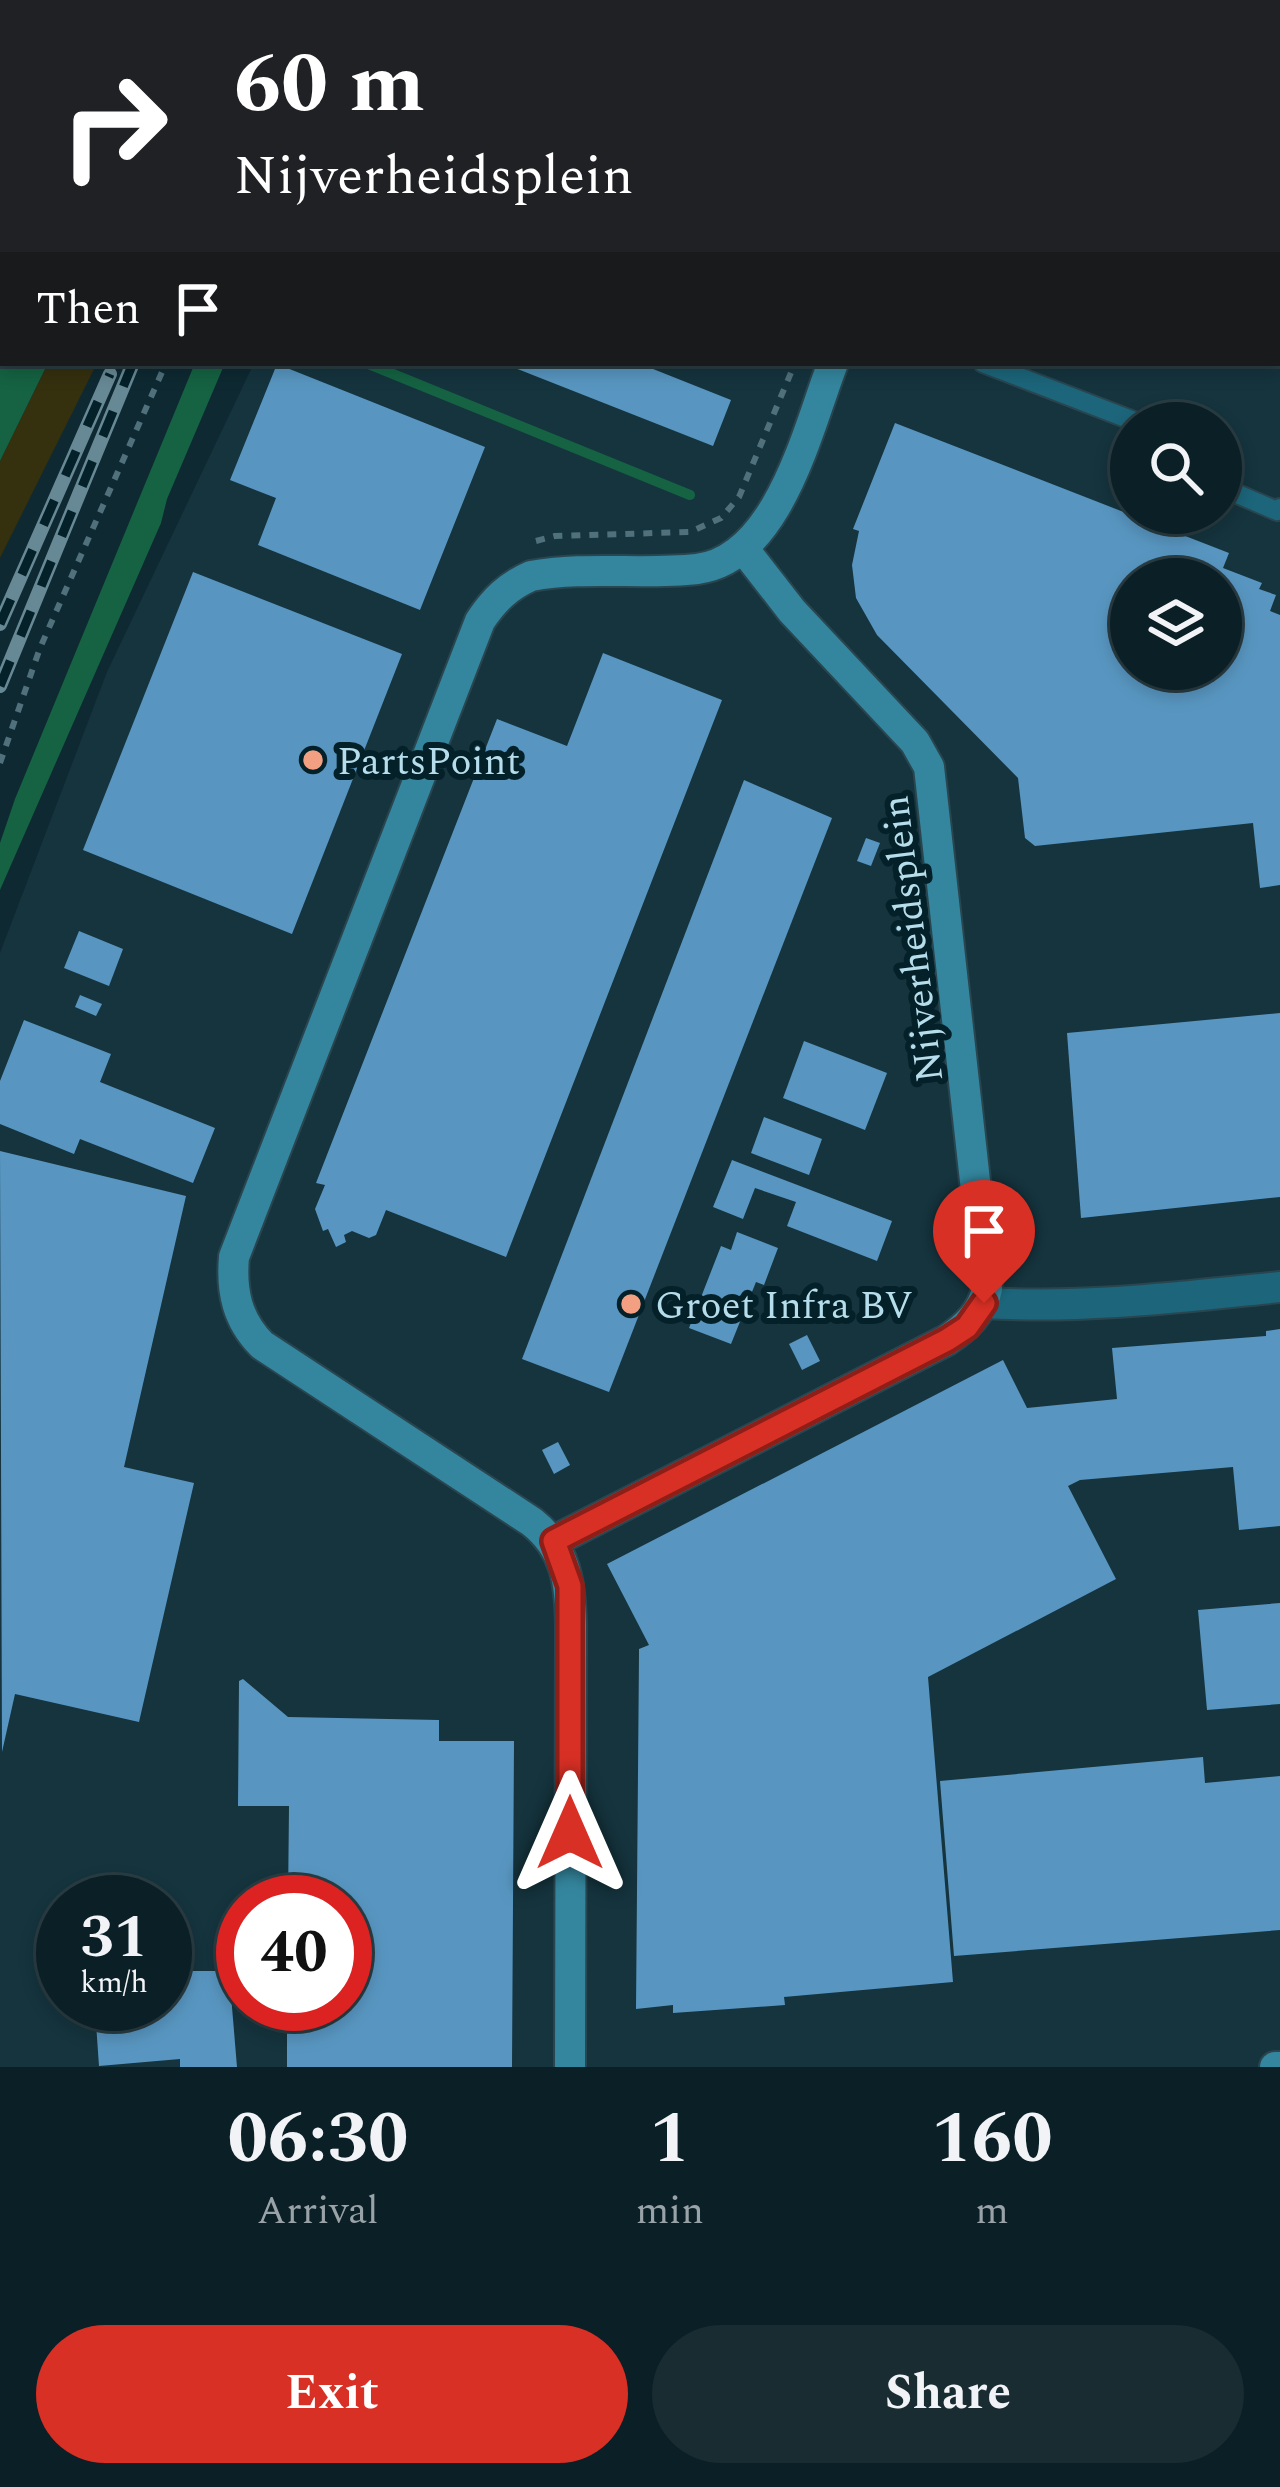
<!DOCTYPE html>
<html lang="en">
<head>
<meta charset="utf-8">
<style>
	body { margin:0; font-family:Spectral,serif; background:#182c32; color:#f1f3f6; height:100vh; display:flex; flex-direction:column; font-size:45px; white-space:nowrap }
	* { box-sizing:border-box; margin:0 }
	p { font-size:39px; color:#99a2a7 }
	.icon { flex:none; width:66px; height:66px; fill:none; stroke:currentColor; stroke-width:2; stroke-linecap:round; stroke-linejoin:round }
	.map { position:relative; height:2067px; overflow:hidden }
	.details { display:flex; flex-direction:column; background:#0a1f26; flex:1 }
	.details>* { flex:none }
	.top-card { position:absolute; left:0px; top:0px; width:1281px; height:366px; box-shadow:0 6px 18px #0003,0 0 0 3px #2a3d43; background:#202124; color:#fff; overflow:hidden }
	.buttons { position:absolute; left:1110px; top:402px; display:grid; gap:24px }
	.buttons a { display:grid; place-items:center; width:132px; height:132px; border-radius:50%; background:#0a1f26; box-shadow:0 6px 18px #0003,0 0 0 3px #2a3d43; font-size:60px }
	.speed { position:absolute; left:36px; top:1875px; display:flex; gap:24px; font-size:60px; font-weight:700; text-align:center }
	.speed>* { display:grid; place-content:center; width:156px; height:156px; border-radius:50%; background:#0a1f26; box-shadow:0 6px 18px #0003,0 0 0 3px #2a3d43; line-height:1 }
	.speed small { font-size:30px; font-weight:400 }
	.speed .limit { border:18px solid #d22; background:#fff; color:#111 }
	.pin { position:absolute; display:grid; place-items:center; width:102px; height:102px; color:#fff; margin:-123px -51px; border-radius:50% 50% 50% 0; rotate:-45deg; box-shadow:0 0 12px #0007 }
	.pin .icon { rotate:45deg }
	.me { position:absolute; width:132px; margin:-66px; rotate:0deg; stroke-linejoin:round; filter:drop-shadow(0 0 9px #0008) }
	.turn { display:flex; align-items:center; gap:42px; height:252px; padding:0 36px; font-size:54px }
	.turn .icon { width:156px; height:156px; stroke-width:2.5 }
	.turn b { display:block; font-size:84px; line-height:102px }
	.then { display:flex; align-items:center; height:114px; padding:0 36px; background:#0003; gap:24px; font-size:45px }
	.eta { display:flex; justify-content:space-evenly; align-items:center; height:204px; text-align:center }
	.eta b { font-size:72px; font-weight:700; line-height:84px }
	.button { display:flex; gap:24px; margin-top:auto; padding:24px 36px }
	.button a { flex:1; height:138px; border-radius:72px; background:#d93025; color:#fff; font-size:48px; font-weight:700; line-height:138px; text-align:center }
	.button a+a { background:#182c32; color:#f1f3f6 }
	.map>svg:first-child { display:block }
</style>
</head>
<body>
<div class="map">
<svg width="1280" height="2067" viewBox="0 0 1280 2067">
	<rect width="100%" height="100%" fill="#0e2932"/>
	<path fill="#15343e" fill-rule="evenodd" d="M426 0H1280V2067H0V953L107 672 254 363H1278V3H424ZM1131 423H1221V513H1131ZM1131 579H1221V669H1131ZM63 1902H165V2004H63ZM243 1902H345V2004H243Z"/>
	<polygon fill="#35300e" points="48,363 97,363 0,558 0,461"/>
	<g fill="#156343">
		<polygon points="3,363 48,363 0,461 0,369"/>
		<polygon points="195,363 225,363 167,499 161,523 0,890 0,843 15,799"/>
	</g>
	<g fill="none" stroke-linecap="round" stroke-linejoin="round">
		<polyline stroke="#156343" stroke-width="10" points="366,363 690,495"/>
	</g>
	<g fill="#5896c1" fill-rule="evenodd">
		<polygon points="502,363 638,363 731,400 713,446"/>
		<polygon points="277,364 485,447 420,610 258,545 276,498 230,480"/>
		<path d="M895 423 1229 553 1223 568 1262 583 1259 589 1276 595 1270 611 1280 615V885L1260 888 1253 823 1035 846 1025 838 1018 778 877 635 856 598 852 565 859 531 853 529ZM1131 579H1221V669H1131Z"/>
		<polygon points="193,572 402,654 292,934 83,850"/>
		<polygon points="603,653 722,700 506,1257 386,1210 376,1235 369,1238 352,1231 344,1235 346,1242 336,1247 328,1229 323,1231 315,1209 325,1185 316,1183 497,719 567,746"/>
		<polygon points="744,780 832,818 609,1392 522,1359"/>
		<polygon points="866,838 880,843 871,866 857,861"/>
		<polygon points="79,931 123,949 109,986 64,968"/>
		<polygon points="80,995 102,1004 96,1016 75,1007"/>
		<polygon points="1280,1013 1280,1197 1081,1218 1067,1033"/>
		<polygon points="24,1020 111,1054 100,1082 215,1128 193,1183 80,1139 74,1154 0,1124 0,1081"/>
		<polygon points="804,1041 887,1073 865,1130 783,1098"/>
		<polygon points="764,1117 822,1139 809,1175 751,1153"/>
		<polygon points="0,1151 186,1196 124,1467 194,1483 139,1722 15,1694 2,1752"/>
		<polygon points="732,1160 892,1221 877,1261 787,1226 796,1202 755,1188 743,1219 713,1207"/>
		<polygon points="737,1232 778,1248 764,1285 756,1282 731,1344 689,1328 721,1246 731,1250"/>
		<polygon points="1280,1329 1280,1526 1239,1530 1233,1467 1080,1480 1068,1486 1116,1579 928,1677 953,1982 784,1997 785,2005 673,2013 673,2005 636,2009 639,1654 639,1649 649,1645 607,1564 1003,1360 1027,1408 1117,1399 1112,1348 1266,1336 1266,1331"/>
		<polygon points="807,1335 820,1361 802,1370 789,1344"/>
		<polygon points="558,1442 570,1465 554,1474 542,1450"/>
		<polygon points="1280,1603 1280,1704 1207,1710 1198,1610"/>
		<polygon points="243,1679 288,1717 439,1720 439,1741 514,1741 512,2067 287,2067 287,2004 345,2004 345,1902 288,1902 289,1806 238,1806 239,1681"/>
		<polygon points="1203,1757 1205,1783 1280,1776 1280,1930 954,1956 940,1781"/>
		<polygon points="169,1971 229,1971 237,2067 180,2067 180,2059 99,2066 95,2009 172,2003"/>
	</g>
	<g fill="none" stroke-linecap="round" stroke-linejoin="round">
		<defs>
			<g id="lane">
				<polyline points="983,363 1139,423"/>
				<polyline points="1131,443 1131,448"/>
				<polyline points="1221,487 1277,511 1280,508"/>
			</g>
			<g id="street">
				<polyline points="115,3 116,0"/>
				<polyline points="0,221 3,216"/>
				<path d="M984 1303C1084 1309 1181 1297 1280 1287"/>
			</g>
			<g id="secondary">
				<polyline points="976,3 977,0"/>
				<path d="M554 1541 947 1340C966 1327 982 1313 987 1289L929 767 915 742 792 611 743 548"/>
				<path d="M570 2067 571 1624C570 1582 566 1549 532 1522L262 1345C237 1320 231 1291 234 1257L480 621C494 600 508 586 531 576 586 566 642 575 697 569 779 559 808 427 833 363"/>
				<polyline points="1275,2067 1280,2067"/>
			</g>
		</defs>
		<use href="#lane" stroke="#294650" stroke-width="22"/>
		<use href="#street" stroke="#294650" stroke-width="34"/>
		<use href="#secondary" stroke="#294650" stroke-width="34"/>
		<g stroke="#50707b" stroke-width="6" stroke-dasharray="9 9" stroke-linecap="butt">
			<polyline points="348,3 349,0"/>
			<polyline points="536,541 555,536 690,532 721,518 739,497 795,363"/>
			<polyline points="0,763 40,648 166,363"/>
		</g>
		<use href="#lane" stroke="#1c657a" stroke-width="18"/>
		<use href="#street" stroke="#1c657a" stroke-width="30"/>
		<use href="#secondary" stroke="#34869e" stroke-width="30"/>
		<defs>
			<g id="rail">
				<polyline points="291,3 293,0"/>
				<polyline points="319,3 320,0"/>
				<polyline points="0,624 110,374"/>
				<polyline points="0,686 133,363"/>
			</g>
		</defs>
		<use href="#rail" stroke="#678995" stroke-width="14"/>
		<use href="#rail" stroke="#042028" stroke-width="9" stroke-dasharray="27" stroke-linecap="butt"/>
	</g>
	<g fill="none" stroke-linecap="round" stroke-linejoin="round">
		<defs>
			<polyline id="route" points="570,1833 570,1586 554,1541 947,1340 967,1327 984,1303"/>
		</defs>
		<use href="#route" stroke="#8d1f18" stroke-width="30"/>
		<use href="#route" stroke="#d93025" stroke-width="21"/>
	</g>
	<g fill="#f3a082" stroke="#042028" stroke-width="4.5">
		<circle cx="313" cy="760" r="12"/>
		<circle cx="631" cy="1304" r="12"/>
	</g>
	<g text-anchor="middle" stroke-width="12" stroke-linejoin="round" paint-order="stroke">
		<g font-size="39" fill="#b6ddeb" stroke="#042028" text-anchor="start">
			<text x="337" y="774">PartsPoint</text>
			<text x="655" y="1318">Groet Infra BV</text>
		</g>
		<g font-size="39" fill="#b6ddeb" stroke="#042028">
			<text transform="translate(911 939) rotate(-97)" y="14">Nijverheidsplein</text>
		</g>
	</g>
</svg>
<div class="buttons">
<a><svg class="icon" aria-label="search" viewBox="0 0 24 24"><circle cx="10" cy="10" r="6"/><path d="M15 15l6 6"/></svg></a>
<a><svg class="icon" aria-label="layers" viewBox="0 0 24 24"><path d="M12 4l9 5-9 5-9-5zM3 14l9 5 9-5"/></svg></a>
</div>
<div class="speed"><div>31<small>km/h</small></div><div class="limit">40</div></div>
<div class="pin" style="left:984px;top:1303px;background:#d93025"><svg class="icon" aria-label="arrive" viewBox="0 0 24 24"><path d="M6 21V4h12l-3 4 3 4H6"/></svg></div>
<svg class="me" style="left:570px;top:1833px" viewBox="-20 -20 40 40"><path d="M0-17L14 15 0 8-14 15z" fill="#d93025" stroke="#fff" stroke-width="4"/></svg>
<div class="top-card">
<div class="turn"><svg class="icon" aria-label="right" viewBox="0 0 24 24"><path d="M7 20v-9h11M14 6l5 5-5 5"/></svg><div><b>60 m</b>Nijverheidsplein</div></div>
<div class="then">Then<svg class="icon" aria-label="arrive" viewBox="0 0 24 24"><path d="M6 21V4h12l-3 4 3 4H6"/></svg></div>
</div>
</div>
<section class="details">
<div class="eta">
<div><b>06:30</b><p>Arrival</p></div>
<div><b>1</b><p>min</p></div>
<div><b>160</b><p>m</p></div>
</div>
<div class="button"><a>Exit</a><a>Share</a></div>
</section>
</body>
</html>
